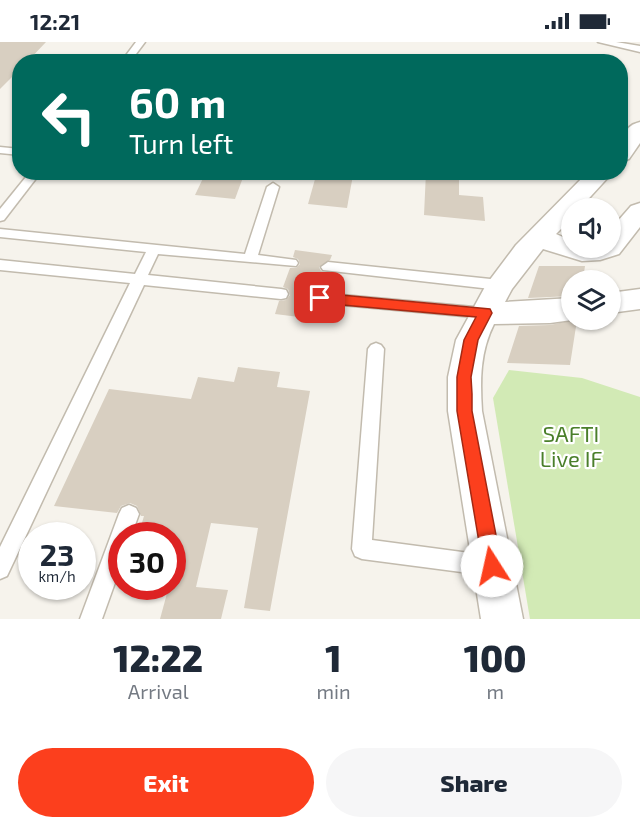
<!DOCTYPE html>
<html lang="en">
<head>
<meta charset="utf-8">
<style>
	body { margin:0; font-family:"Exo 2",sans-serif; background:#f6f6f7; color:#1f2937; height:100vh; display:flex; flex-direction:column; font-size:22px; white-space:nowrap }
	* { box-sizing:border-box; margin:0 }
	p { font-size:20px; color:#747a83 }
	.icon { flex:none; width:33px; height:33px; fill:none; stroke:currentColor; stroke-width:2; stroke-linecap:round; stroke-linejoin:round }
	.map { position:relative; height:577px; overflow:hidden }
	.side { display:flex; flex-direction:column; background:#fff; flex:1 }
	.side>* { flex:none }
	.guide { position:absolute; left:12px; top:12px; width:616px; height:126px; border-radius:24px; box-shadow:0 2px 4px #0004; background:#00695c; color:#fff; overflow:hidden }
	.controls { position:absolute; left:561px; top:156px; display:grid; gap:12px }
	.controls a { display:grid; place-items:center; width:60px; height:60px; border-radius:50%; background:#fff; box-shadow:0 2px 4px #0004; font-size:30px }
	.speed { position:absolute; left:18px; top:480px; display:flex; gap:12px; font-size:30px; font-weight:700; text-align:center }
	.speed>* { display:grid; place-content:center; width:78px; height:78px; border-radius:50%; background:#fff; box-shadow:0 2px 4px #0004; line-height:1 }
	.speed small { font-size:15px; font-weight:400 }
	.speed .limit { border:9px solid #d22; background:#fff; color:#111 }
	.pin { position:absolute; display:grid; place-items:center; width:51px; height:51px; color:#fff; margin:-26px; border-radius:12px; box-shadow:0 3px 9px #0006 }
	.me { position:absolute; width:66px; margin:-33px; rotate:350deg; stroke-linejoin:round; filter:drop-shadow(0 0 4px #0008) }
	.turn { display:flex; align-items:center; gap:21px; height:126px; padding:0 18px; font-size:27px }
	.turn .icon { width:78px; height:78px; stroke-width:2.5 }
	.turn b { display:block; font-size:42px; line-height:51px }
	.eta { display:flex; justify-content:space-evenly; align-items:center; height:102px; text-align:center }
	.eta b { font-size:36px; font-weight:800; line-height:42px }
	.primary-button { display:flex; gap:12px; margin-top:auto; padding:12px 18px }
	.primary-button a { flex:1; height:69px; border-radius:36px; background:#fc3f1d; color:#fff; font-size:24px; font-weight:800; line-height:69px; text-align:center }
	.primary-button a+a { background:#f6f6f7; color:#1f2937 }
	.status { display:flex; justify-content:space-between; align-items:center; height:42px; padding:0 30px; background:#fff; direction:ltr }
	.status svg { height:16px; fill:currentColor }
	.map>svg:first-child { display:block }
</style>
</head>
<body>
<div class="status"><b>12:21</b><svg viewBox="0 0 49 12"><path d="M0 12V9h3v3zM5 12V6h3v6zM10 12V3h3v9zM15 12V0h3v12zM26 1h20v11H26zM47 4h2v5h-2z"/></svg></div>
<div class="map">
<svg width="640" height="577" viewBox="0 0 640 577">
	<rect width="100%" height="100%" fill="#f6f3ec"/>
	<polygon fill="#d2eab5" points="509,328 582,336 640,355 640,577 530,577 493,356"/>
	<g fill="#d8cfc1">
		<polygon points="0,0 46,0 27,20 20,20 20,27 0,47"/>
		<polygon points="206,130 245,130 235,157 195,153"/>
		<polygon points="317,130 353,133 347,166 308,162"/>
		<polygon points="426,130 459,130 459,153 483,155 485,179 424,173"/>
		<polygon points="295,208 332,213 330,218 319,225 321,229 327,231 322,249 311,256 318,263 315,277 275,272 279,259 286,258 290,253 288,247 283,245 290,226 296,226 300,222 298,217 293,215"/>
		<polygon points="539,224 585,224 583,238 572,238 572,254 528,256"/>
		<polygon points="574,278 577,278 570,323 507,321 519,284 550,283"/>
		<polygon points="238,325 280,330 277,345 310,349 270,569 244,566 258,486 211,481 196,545 228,548 221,577 160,577 169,544 172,544 172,494 138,494 144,474 141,474 137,464 130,461 121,464 117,471 54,464 109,347 191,357 198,335 234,340"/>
	</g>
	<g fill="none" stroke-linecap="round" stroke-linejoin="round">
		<defs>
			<g id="lane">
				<polygon points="136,0 145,0 130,20 121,20"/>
				<polygon points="598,0 616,0 640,4 640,10"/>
				<polygon points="0,105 20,107 20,113 0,111"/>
				<polygon points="30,130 41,130 4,178 0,179 0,167"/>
				<polygon points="273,141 279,145 258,213 296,218 298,221 296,224 158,212 148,233 281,247 286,248 288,252 286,256 281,257 144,243 7,534 0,537 0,505 130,241 0,228 0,218 135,232 146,210 0,195 0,187 245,212 267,145"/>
				<polygon points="328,220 500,238 507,243 500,248 323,228 321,225"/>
				<polygon points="320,251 485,266 492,271 485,276 320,261 313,256"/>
				<polygon points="376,301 381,303 384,307 372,498 492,514 499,517 502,524 499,531 492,534 362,517 355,514 352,507 368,307 371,303"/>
				<polygon points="129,463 136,466 139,472 131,494 122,494 122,521 102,577 80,577 119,472 122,466"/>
			</g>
			<g id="street">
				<path d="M640 80V101L629 117 621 119C621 102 621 84 640 80Z"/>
				<path d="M588 130H613L580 166H572V176L556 192 572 199V206H610V188L631 164 640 161V185L619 212 600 218 582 219 543 207 512 247 505 260 572 256V278L550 281 494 282C480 310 480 338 482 369L523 577H481L448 369V335L456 298 486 243 516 203Z"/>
				<polygon points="640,247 640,267 610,271 610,251"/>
			</g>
		</defs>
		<use href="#lane" stroke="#c2bbae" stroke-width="3"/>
		<use href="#street" stroke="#c2bbae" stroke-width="3"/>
		<use href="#lane" fill="#fff" fill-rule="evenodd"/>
		<use href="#street" fill="#fff" fill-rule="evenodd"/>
	</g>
	<polygon fill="#fc3f1d" stroke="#a42913" stroke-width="1.5" points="320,251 490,267 492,271 478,298 471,335 472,352 472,369 502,524 499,530 492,533 486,530 483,524 457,369 457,335 464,298 476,275 320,261 314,256"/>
	<g text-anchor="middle" stroke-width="4.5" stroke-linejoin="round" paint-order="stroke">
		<g font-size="22" fill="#4a7f2a" stroke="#fff">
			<text x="571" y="400">SAFTI<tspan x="571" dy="25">Live IF</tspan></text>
		</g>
	</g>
</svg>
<div class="controls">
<a><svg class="icon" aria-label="sound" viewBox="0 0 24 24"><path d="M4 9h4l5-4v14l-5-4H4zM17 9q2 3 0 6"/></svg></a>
<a><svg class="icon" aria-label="layers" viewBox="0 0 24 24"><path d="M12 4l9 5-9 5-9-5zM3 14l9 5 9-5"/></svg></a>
</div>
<div class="speed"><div>23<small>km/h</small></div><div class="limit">30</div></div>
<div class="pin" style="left:320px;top:256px;background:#d93025"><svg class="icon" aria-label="arrive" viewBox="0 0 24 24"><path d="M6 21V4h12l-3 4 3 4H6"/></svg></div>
<svg class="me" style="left:492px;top:524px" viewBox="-20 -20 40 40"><circle r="19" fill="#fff"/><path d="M0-13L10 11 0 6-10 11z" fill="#fc3f1d"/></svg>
<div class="guide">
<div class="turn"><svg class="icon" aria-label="left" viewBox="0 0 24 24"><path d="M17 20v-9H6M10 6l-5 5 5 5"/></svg><div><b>60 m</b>Turn left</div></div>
</div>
</div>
<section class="side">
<div class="eta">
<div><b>12:22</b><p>Arrival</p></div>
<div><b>1</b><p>min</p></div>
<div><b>100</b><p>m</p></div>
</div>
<div class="primary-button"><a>Exit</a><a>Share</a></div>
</section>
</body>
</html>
